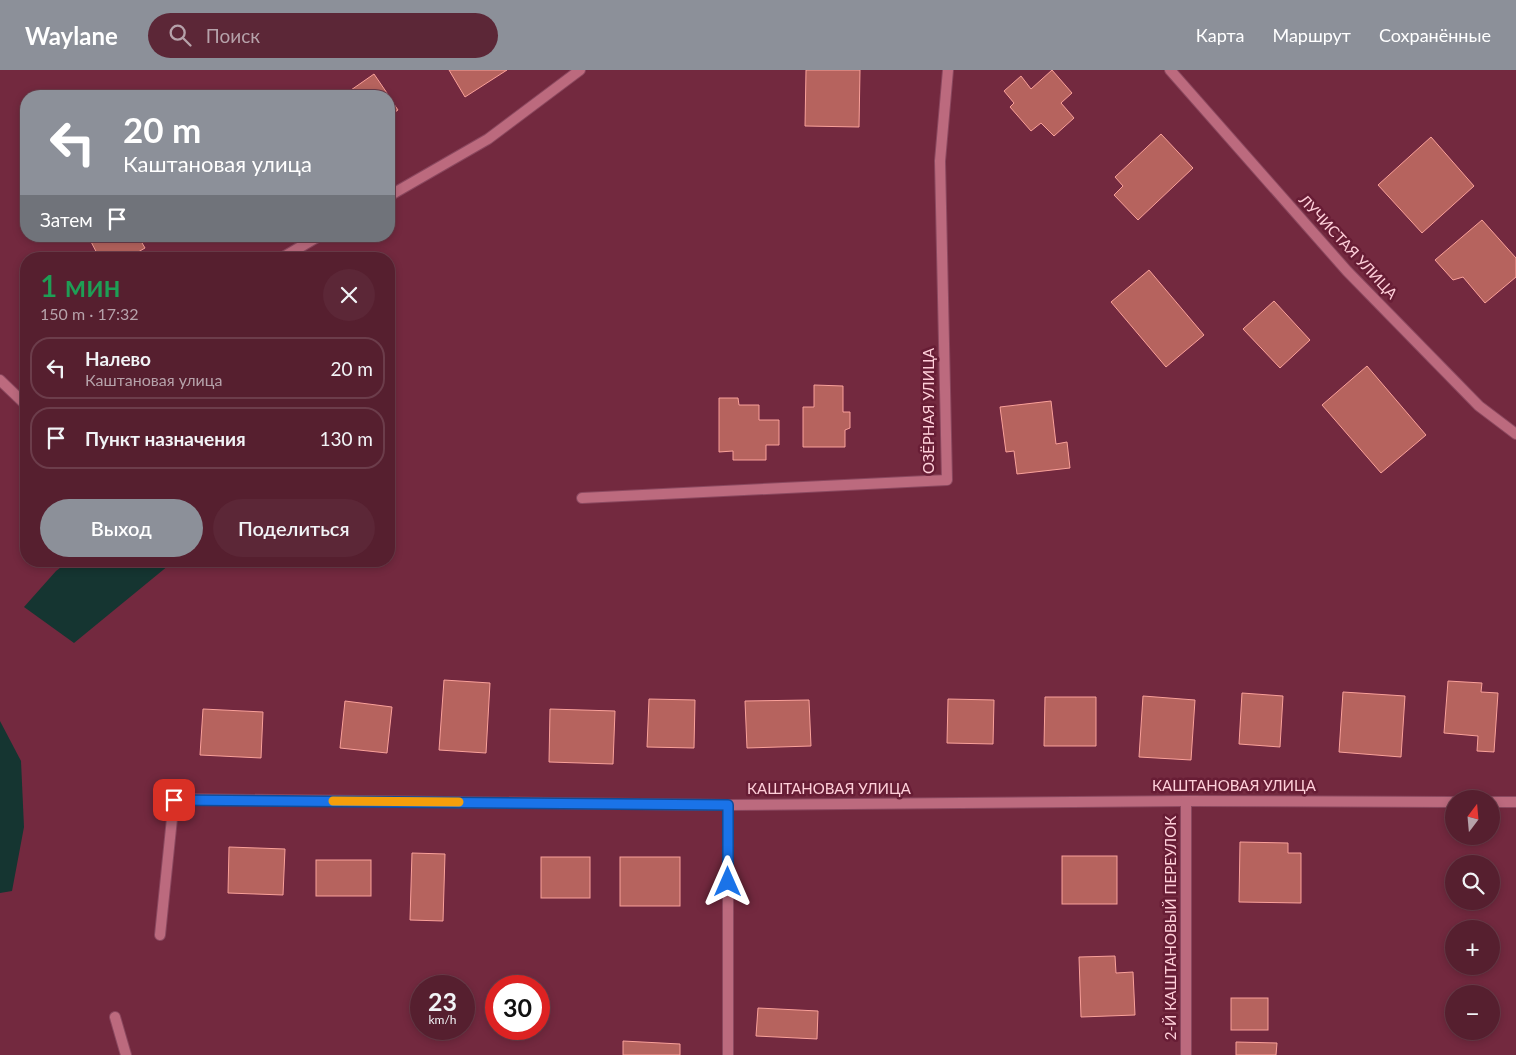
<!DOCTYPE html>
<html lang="ru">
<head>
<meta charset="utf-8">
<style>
	body { margin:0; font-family:Lato,sans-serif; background:#5c2737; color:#f1f3f6; height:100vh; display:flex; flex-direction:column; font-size:19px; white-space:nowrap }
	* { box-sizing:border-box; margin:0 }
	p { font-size:16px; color:#b6a2aa }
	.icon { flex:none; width:28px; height:28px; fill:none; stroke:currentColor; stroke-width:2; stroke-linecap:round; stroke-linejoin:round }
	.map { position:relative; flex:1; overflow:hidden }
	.drawer { position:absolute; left:20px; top:182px; width:375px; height:315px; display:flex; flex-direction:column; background:#561f2f; border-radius:20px; box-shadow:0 2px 8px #0003,0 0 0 1px #6c3d4b }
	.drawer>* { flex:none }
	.hud { position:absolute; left:20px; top:20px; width:375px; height:152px; border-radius:20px; box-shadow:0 2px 8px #0003,0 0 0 1px #6c3d4b; background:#8c9099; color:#fff; overflow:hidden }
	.needle { width:32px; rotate:16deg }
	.controls { position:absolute; left:1445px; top:720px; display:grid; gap:10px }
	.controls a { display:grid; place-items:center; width:55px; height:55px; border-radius:50%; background:#561f2f; box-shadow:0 2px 8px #0003,0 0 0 1px #6c3d4b; font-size:25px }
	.speed { position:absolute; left:410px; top:905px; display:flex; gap:10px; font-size:25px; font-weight:700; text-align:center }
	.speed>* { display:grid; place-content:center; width:65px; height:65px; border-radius:50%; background:#561f2f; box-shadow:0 2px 8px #0003,0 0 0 1px #6c3d4b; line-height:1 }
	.speed small { font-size:12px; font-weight:400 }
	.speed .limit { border:8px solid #d22; background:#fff; color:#111 }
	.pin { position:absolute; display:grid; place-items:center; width:42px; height:42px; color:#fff; margin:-21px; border-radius:10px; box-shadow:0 2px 8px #0006 }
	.me { position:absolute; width:55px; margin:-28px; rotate:0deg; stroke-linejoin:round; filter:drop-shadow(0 0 4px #0008) }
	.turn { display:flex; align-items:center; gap:18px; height:105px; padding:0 20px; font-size:22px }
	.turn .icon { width:65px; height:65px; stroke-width:2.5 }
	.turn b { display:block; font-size:35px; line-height:42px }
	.then { display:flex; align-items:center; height:48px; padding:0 20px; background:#0003; gap:10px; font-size:19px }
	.round { display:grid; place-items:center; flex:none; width:52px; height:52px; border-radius:26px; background:#5c2737 }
	.headline { display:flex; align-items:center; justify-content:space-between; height:85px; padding:0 20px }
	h1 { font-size:30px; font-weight:600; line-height:38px; color:#1e9e55 }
	.primary-button { display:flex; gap:10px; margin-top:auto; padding:10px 20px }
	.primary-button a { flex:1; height:58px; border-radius:30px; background:#8c9099; color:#fff; font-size:20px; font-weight:600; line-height:58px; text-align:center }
	.primary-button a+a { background:#5c2737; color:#f1f3f6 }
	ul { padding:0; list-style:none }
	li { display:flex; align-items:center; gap:15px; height:62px; margin:0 10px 8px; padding:0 10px; border:2px solid #6c3d4b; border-radius:20px }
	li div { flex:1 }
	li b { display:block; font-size:19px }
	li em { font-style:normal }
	header { display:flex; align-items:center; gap:30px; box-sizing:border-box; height:70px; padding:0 25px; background:#8c9099; color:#fff }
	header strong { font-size:24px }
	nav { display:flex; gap:28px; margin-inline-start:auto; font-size:18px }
	.search { width:350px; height:45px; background:#5c2737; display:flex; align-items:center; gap:12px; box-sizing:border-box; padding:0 18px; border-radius:28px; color:#b6a2aa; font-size:19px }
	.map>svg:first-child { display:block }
</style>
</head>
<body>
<header>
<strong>Waylane</strong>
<div class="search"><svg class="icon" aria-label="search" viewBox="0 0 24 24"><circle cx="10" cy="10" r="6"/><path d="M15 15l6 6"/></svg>Поиск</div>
<nav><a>Карта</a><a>Маршрут</a><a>Сохранённые</a></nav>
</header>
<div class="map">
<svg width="1516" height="985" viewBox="0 0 1516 985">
	<rect width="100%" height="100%" fill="#73293f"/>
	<g fill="#153531">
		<polygon points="69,491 174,491 74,573 24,537 56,501"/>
		<polygon points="0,651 21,691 24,757 12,821 0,823"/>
	</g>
	<g fill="#b6635e" stroke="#faa19a">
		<polygon points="449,0 507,0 465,27"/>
		<polygon points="806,0 860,0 859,57 805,56"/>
		<polygon points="1052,0 1072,23 1061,33 1074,48 1054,66 1041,53 1031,61 1010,37 1014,33 1004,21 1021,6 1031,19"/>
		<polygon points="374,4 389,26 355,26 351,20"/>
		<polygon points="389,27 398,40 389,46"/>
		<polygon points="1161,64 1193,98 1138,150 1114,125 1123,116 1115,107"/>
		<polygon points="1431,67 1474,116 1422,163 1378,115"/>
		<polygon points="1482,150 1516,188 1516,207 1485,233 1463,207 1453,210 1435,190"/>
		<polygon points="88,166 138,166 145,178 126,189 100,189"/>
		<polygon points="1149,200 1204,265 1166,297 1111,232"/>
		<polygon points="1274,231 1310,270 1280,298 1243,259"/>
		<polygon points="1367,296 1426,365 1381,403 1322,335"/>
		<polygon points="814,315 843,316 843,342 850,342 850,358 845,360 845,377 803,377 803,337 814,337"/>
		<polygon points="719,328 738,328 739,335 759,335 759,350 779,350 779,375 766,375 766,390 733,390 733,381 719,382"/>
		<polygon points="1051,331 1056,374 1067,372 1070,398 1017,404 1014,381 1006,382 1000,337"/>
		<polygon points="444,610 490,613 486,683 439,680"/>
		<polygon points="1448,611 1482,613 1481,622 1498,623 1494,682 1477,681 1478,666 1444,663"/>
		<polygon points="1343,622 1405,626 1401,687 1339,682"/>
		<polygon points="1242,623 1283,626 1280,677 1239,674"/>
		<polygon points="1143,626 1195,630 1191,690 1139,687"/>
		<polygon points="1045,627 1096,627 1096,676 1044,676"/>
		<polygon points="649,629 695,630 694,678 647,677"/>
		<polygon points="948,629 994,630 993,674 947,673"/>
		<polygon points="809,630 811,676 747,678 745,631"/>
		<polygon points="345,631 392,637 387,683 340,678"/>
		<polygon points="203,639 263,642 261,688 200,685"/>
		<polygon points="550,639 615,641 613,694 549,692"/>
		<polygon points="1240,772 1288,773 1288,783 1301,783 1301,833 1239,832"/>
		<polygon points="229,777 285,779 283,825 228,823"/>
		<polygon points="412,783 445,784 443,851 410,850"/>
		<rect x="1062" y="786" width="55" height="48"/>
		<rect x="541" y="787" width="49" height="41"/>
		<rect x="620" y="787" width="60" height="49"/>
		<rect x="316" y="790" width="55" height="36"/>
		<polygon points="1115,886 1116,903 1133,902 1135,945 1081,947 1079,887"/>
		<rect x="1231" y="928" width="37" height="32"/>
		<polygon points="758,938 818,941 817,969 756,966"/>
		<polygon points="623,971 680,974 680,985 623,985"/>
		<polygon points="1236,972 1277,973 1276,985 1236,985"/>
	</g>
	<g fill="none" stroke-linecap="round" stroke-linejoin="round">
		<defs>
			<g id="street">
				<polyline points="1170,0 1347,201 1479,336 1516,364"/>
				<polyline points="389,126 488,69 580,0"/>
				<polyline points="280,189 319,166"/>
				<polyline points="0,310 26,335"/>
				<polyline points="582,428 947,410 940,91 948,0"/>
				<polyline points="1491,732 1516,732"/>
				<polyline points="160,865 174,729 728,735 1186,731 1454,732"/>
				<polyline points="115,947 126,985"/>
				<polyline points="728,985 728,735"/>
				<polyline points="1186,985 1186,731"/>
			</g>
		</defs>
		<use href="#street" stroke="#8b485f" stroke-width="12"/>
		<use href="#street" stroke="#bc6a7e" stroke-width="10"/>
	</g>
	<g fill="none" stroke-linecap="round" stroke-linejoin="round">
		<defs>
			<polyline id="route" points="174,730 728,735 728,812"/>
		</defs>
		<use href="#route" stroke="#114b97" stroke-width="12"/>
		<use href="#route" stroke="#1a73e8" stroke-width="9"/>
		<polyline stroke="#f59e0b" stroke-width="9" points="333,731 459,732"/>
	</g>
	<g text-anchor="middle" stroke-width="5" stroke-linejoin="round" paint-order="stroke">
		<g font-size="15" fill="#fecfd9" stroke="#671d35">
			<text transform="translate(1348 177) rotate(47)" y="5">ЛУЧИСТАЯ УЛИЦА</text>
			<text transform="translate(929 341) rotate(-90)" y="5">ОЗЁРНАЯ УЛИЦА</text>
			<text x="1234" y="721">КАШТАНОВАЯ УЛИЦА</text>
			<text x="829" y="724">КАШТАНОВАЯ УЛИЦА</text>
			<text transform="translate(1171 858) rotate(-90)" y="5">2-Й КАШТАНОВЫЙ ПЕРЕУЛОК</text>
		</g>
	</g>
</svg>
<div class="controls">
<a><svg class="needle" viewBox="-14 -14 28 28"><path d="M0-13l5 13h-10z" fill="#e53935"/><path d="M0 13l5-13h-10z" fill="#b6a2aa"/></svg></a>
<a><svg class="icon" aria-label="search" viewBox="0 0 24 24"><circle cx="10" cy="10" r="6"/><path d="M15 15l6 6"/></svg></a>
<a>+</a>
<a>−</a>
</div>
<div class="speed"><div>23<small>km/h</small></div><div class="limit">30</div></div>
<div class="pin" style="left:174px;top:730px;background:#d93025"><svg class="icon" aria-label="arrive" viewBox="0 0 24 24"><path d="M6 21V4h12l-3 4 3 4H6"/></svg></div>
<svg class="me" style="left:728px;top:812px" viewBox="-20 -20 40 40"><path d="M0-17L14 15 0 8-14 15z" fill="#1a73e8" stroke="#fff" stroke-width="4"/></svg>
<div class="hud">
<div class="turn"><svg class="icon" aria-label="left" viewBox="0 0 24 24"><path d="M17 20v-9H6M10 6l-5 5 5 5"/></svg><div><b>20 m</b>Каштановая улица</div></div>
<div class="then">Затем<svg class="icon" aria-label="arrive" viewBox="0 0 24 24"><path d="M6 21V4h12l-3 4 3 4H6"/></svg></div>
</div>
<section class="drawer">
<div class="headline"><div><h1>1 мин</h1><p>150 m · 17:32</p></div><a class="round"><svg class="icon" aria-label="close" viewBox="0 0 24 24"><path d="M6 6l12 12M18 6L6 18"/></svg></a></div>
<ul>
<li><svg class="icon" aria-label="left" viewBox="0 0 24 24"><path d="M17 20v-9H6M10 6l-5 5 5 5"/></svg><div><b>Налево</b><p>Каштановая улица</p></div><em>20 m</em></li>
<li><svg class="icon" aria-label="arrive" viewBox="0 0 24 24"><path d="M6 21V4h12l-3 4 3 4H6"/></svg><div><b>Пункт назначения</b></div><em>130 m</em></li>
</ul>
<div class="primary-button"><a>Выход</a><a>Поделиться</a></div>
</section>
</div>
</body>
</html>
